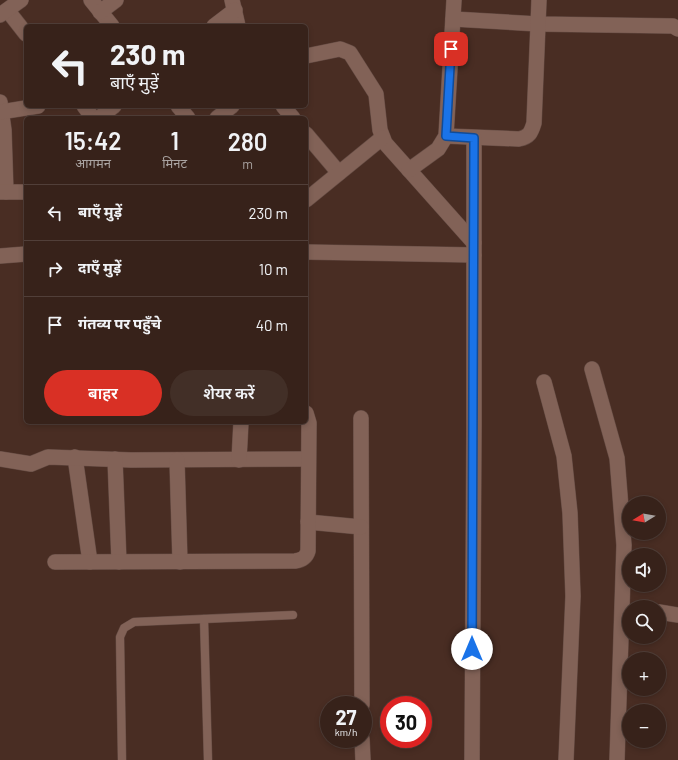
<!DOCTYPE html>
<html lang="hi">
<head>
<meta charset="utf-8">
<style>
	body { margin:0; font-family:Barlow,"Noto Sans Devanagari",sans-serif; background:#422f27; color:#f1f3f6; height:100vh; display:flex; flex-direction:column; font-size:15px; white-space:nowrap }
	* { box-sizing:border-box; margin:0 }
	p { font-size:13px; color:#aaa4a2 }
	.icon { flex:none; width:22px; height:22px; fill:none; stroke:currentColor; stroke-width:2; stroke-linecap:round; stroke-linejoin:round }
	.map { position:relative; flex:1; overflow:hidden }
	.sheet { position:absolute; left:24px; top:116px; width:284px; height:308px; display:flex; flex-direction:column; background:#37221a; border-radius:6px; box-shadow:0 2px 6px #0003,0 0 0 1px #513f39 }
	.sheet>* { flex:none }
	.top-card { position:absolute; left:24px; top:24px; width:284px; height:84px; border-radius:6px; box-shadow:0 2px 6px #0003,0 0 0 1px #513f39; background:#37221a; color:#f1f3f6; overflow:hidden }
	.needle { width:26px; rotate:259deg }
	.controls { position:absolute; left:622px; top:496px; display:grid; gap:8px }
	.controls a { display:grid; place-items:center; width:44px; height:44px; border-radius:50%; background:#37221a; box-shadow:0 2px 6px #0003,0 0 0 1px #513f39; font-size:20px }
	.speed { position:absolute; left:320px; top:696px; display:flex; gap:8px; font-size:20px; font-weight:700; text-align:center }
	.speed>* { display:grid; place-content:center; width:52px; height:52px; border-radius:50%; background:#37221a; box-shadow:0 2px 6px #0003,0 0 0 1px #513f39; line-height:1 }
	.speed small { font-size:10px; font-weight:400 }
	.speed .limit { border:6px solid #d22; background:#fff; color:#111 }
	.pin { position:absolute; display:grid; place-items:center; width:34px; height:34px; color:#fff; margin:-17px; border-radius:8px; box-shadow:0 2px 6px #0006 }
	.me { position:absolute; width:44px; margin:-22px; rotate:0deg; stroke-linejoin:round; filter:drop-shadow(0 0 3px #0008) }
	.turn { display:flex; align-items:center; gap:14px; height:84px; padding:0 20px; font-size:18px }
	.turn .icon { width:52px; height:52px; stroke-width:2.5 }
	.turn b { display:block; font-size:28px; line-height:34px }
	.eta { display:flex; justify-content:space-evenly; align-items:center; height:68px; text-align:center }
	.eta b { font-size:24px; font-weight:600; line-height:28px }
	.button { display:flex; gap:8px; margin-top:auto; padding:8px 20px }
	.button a { flex:1; height:46px; border-radius:24px; background:#d93025; color:#fff; font-size:16px; font-weight:600; line-height:46px; text-align:center }
	.button a+a { background:#422f27; color:#f1f3f6 }
	ul { padding:0; list-style:none }
	li { display:flex; align-items:center; gap:12px; height:56px; padding:0 20px; border-top:1px solid #513f39 }
	li div { flex:1 }
	li b { display:block; font-size:15px }
	li em { font-style:normal }
	.map>svg:first-child { display:block }
</style>
</head>
<body>
<div class="map">
<svg width="678" height="760" viewBox="0 0 678 760">
	<rect width="100%" height="100%" fill="#492d23"/>
	<g fill="none" stroke-linecap="round" stroke-linejoin="round">
		<defs>
			<g id="lane">
				<polyline points="204,619 208,760"/>
				<polyline points="122,760 120,637 124,628 134,622 293,615"/>
			</g>
			<g id="street">
				<polyline points="91,0 112,26"/>
				<polyline points="232,0 238,26"/>
				<polyline points="8,11 26,34"/>
				<polyline points="100,12 116,0"/>
				<polyline points="0,15 21,0"/>
				<polyline points="453,19 538,24 673,26 678,29"/>
				<polyline points="214,26 235,10"/>
				<polyline points="306,56 340,49 350,53 376,94 380,130 385,143 474,243"/>
				<polyline points="0,102 4,130 6,192"/>
				<polyline points="84,106 93,118"/>
				<polyline points="178,106 188,118"/>
				<polyline points="283,106 293,118"/>
				<polyline points="0,112 38,106"/>
				<polyline points="99,118 114,106"/>
				<polyline points="217,118 232,106"/>
				<polyline points="306,134 339,173"/>
				<path d="M446 136 519 139C529 137 531 133 534 123L539 0"/>
				<polyline points="409,170 438,149 446,136 454,0"/>
				<polyline points="0,192 26,192"/>
				<polyline points="306,200 382,138"/>
				<polyline points="306,252 474,255"/>
				<polyline points="0,256 26,254"/>
				<polyline points="592,369 617,458 624,545 617,760"/>
				<polyline points="544,382 564,456 570,513 573,596 566,760"/>
				<polyline points="361,418 362,705"/>
				<polyline points="75,457 90,562"/>
				<polyline points="0,459 31,464 48,457 131,460 308,459"/>
				<polyline points="115,459 119,562"/>
				<polyline points="177,460 180,562"/>
				<polyline points="239,460 241,422"/>
				<polyline points="308,522 361,527"/>
				<path d="M55 562 295 561C302 560 306 558 308 551L309 423 306 413"/>
				<polyline points="659,612 678,615"/>
				<polyline points="362,739 363,760"/>
				<polyline points="472,760 474,427 474,138"/>
			</g>
		</defs>
		<use href="#lane" stroke="#644b43" stroke-width="9"/>
		<use href="#street" stroke="#644b43" stroke-width="16"/>
		<use href="#lane" stroke="#826257" stroke-width="8"/>
		<use href="#street" stroke="#826257" stroke-width="15"/>
	</g>
	<g fill="none" stroke-linecap="round" stroke-linejoin="round">
		<defs>
			<polyline id="route" points="451,49 446,136 474,138 472,649"/>
		</defs>
		<use href="#route" stroke="#114b97" stroke-width="10"/>
		<use href="#route" stroke="#1a73e8" stroke-width="7"/>
	</g>
</svg>
<div class="controls">
<a><svg class="needle" viewBox="-14 -14 28 28"><path d="M0-13l5 13h-10z" fill="#e53935"/><path d="M0 13l5-13h-10z" fill="#aaa4a2"/></svg></a>
<a><svg class="icon" aria-label="sound" viewBox="0 0 24 24"><path d="M4 9h4l5-4v14l-5-4H4zM17 9q2 3 0 6"/></svg></a>
<a><svg class="icon" aria-label="search" viewBox="0 0 24 24"><circle cx="10" cy="10" r="6"/><path d="M15 15l6 6"/></svg></a>
<a>+</a>
<a>−</a>
</div>
<div class="speed"><div>27<small>km/h</small></div><div class="limit">30</div></div>
<div class="pin" style="left:451px;top:49px;background:#d93025"><svg class="icon" aria-label="arrive" viewBox="0 0 24 24"><path d="M6 21V4h12l-3 4 3 4H6"/></svg></div>
<svg class="me" style="left:472px;top:649px" viewBox="-20 -20 40 40"><circle r="19" fill="#fff"/><path d="M0-13L10 11 0 6-10 11z" fill="#1a73e8"/></svg>
<div class="top-card">
<div class="turn"><svg class="icon" aria-label="left" viewBox="0 0 24 24"><path d="M17 20v-9H6M10 6l-5 5 5 5"/></svg><div><b>230 m</b>बाएँ मुड़ें</div></div>
</div>
<section class="sheet">
<div class="eta">
<div><b>15:42</b><p>आगमन</p></div>
<div><b>1</b><p>मिनट</p></div>
<div><b>280</b><p>m</p></div>
</div>
<ul>
<li><svg class="icon" aria-label="left" viewBox="0 0 24 24"><path d="M17 20v-9H6M10 6l-5 5 5 5"/></svg><div><b>बाएँ मुड़ें</b></div><em>230 m</em></li>
<li><svg class="icon" aria-label="right" viewBox="0 0 24 24"><path d="M7 20v-9h11M14 6l5 5-5 5"/></svg><div><b>दाएँ मुड़ें</b></div><em>10 m</em></li>
<li><svg class="icon" aria-label="arrive" viewBox="0 0 24 24"><path d="M6 21V4h12l-3 4 3 4H6"/></svg><div><b>गंतव्य पर पहुँचे</b></div><em>40 m</em></li>
</ul>
<div class="button"><a>बाहर</a><a>शेयर करें</a></div>
</section>
</div>
</body>
</html>
